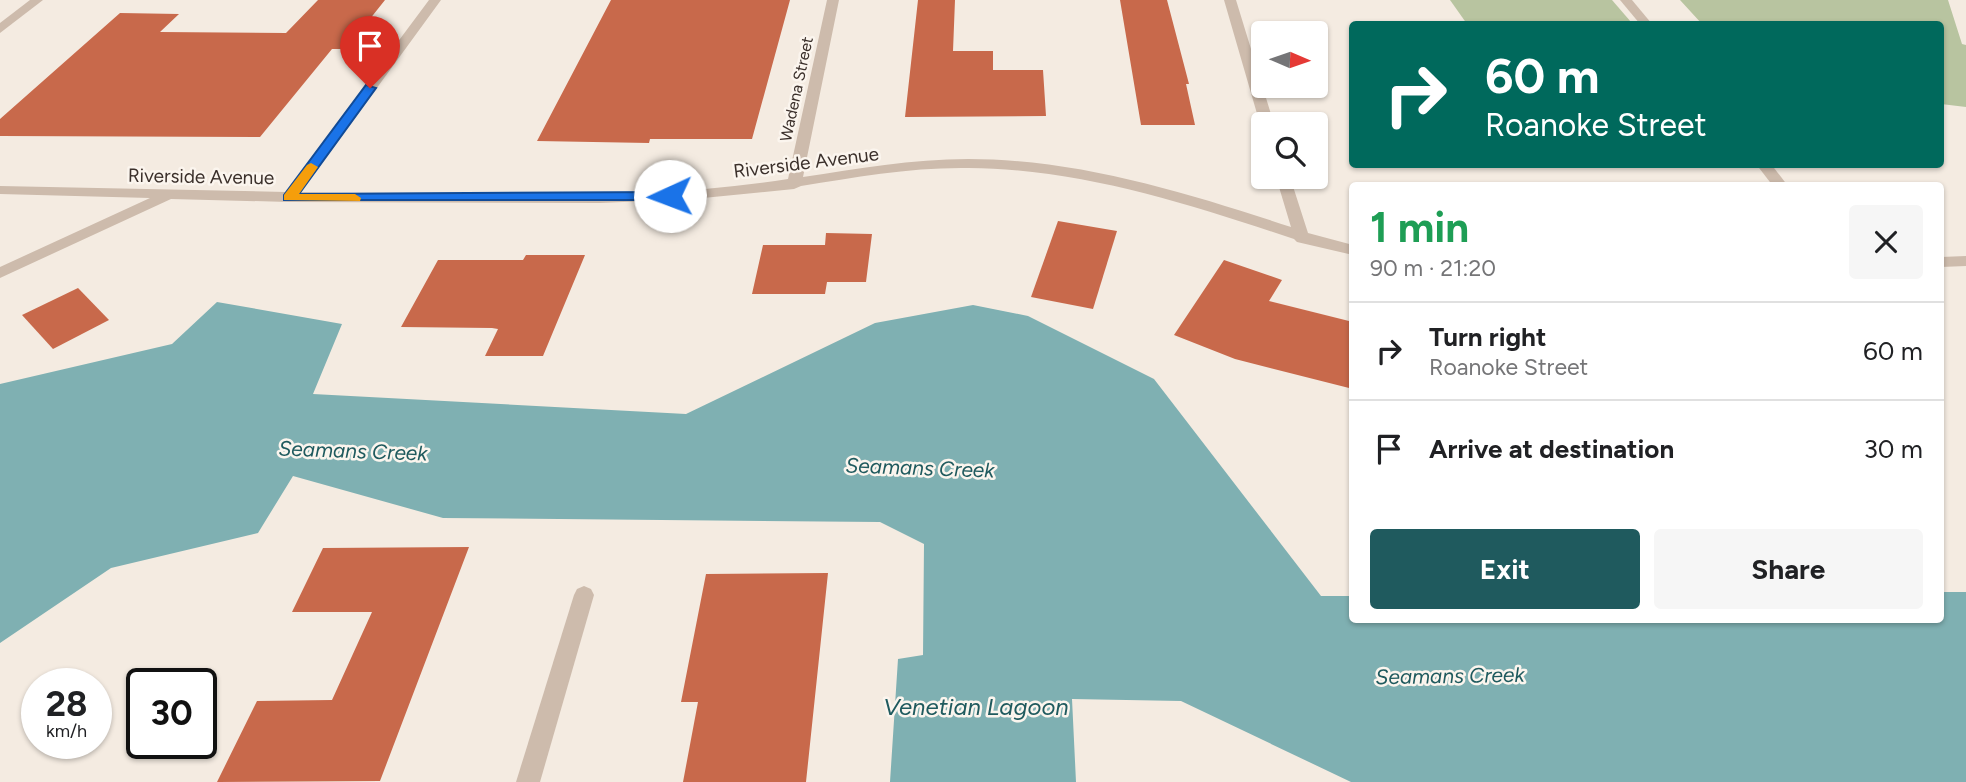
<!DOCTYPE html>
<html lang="en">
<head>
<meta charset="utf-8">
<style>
	body { margin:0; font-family:Figtree,sans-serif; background:#f6f6f6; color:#202124; height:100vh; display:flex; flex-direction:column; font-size:26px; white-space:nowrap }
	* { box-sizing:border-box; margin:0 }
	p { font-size:23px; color:#757577 }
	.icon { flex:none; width:38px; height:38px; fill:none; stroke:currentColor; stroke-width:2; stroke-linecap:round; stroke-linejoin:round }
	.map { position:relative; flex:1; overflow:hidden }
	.details { position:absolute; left:1349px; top:182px; width:595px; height:441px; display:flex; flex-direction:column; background:#fff; border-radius:7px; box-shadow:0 2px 5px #0004 }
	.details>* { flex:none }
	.guide { position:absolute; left:1349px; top:21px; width:595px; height:147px; border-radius:7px; box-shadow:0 2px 5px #0004; background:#00695c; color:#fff; overflow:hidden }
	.needle { width:46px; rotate:92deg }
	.buttons { position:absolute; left:1251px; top:21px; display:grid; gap:14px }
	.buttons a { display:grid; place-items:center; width:77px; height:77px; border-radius:7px; background:#fff; box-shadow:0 2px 5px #0004; font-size:35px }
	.speed { position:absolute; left:21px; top:668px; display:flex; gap:14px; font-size:35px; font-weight:700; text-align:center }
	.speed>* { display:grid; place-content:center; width:91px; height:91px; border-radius:50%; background:#fff; box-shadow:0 2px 5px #0004; line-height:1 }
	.speed small { font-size:18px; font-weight:400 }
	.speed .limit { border:4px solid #111; border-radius:10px; background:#fff; color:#111 }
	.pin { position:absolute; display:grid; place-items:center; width:60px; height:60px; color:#fff; margin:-72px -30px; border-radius:50% 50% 50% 0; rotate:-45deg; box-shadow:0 0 7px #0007 }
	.pin .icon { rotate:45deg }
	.me { position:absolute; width:77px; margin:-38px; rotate:268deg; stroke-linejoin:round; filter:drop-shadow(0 0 5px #0008) }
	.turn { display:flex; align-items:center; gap:24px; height:147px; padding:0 21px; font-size:32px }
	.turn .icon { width:91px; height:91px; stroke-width:2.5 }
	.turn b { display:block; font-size:49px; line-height:60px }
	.round { display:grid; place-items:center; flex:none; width:74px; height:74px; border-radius:7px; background:#f6f6f6 }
	.overview { display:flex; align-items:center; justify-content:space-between; height:119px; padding:0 21px }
	h1 { font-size:42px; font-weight:700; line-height:52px; color:#1e9e55 }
	.cta { display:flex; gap:14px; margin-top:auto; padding:14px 21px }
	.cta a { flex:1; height:80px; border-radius:7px; background:#1f5a5e; color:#fff; font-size:28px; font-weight:700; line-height:80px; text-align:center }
	.cta a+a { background:#f6f6f6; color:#202124 }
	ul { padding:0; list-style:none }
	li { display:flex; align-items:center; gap:21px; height:98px; padding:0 21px; border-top:2px solid #e0e0e0 }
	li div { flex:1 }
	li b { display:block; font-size:26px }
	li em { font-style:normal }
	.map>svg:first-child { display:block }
</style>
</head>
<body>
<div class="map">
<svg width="1966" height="782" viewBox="0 0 1966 782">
	<rect width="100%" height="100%" fill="#f4ebe1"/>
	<g fill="#b8c4a0">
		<polygon points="1450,0 1612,0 1631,22 1630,24 1467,24"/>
		<polygon points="1680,0 1948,0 1962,44 1966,45 1966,107 1941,104 1941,24 1702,24"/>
	</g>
	<polygon fill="#7fb0b2" points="217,302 342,324 313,394 686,414 875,323 973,305 1028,316 1154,379 1321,596 1353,596 1353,620 1941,620 1941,592 1966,592 1966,782 1351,782 1181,701 1072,699 1076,782 890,782 898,659 923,655 924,544 880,522 443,518 293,476 258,533 111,568 0,643 0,384 172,344"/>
	<g fill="#c8694b">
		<polygon points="318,0 385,0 346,49 332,49 260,137 0,136 0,119 120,13 179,14 160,32 286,33"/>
		<polygon points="611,0 790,0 752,139 650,139 649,143 537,141"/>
		<polygon points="918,0 955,0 953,51 993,51 993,70 1043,70 1046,116 905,117"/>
		<polygon points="1120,0 1167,0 1189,84 1186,84 1195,125 1141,125"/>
		<polygon points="1058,221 1117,231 1093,309 1031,297"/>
		<polygon points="826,233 872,234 866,282 827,282 825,294 752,294 763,245 825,245"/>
		<polygon points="526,255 585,255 543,356 485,356 498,329 492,328 401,327 438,260 523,260"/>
		<polygon points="1224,260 1282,280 1269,301 1353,322 1353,389 1235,359 1174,335"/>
		<polygon points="78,288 109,320 53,349 22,315"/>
		<polygon points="469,547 380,781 217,782 257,701 332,700 372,612 292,612 323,548"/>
		<polygon points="828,573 806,782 683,782 698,702 681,702 706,574"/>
	</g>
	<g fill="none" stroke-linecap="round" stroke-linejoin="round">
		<g fill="#cdbbac" fill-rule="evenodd">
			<polygon points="30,0 43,0 0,33 0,23"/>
			<path d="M429 0H441L301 192C462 195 628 204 788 179L827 0H839L803 177C857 169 912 159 968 159 1079 159 1187 193 1291 227L1276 177H1290L1308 233 1353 245V255L1297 242 1294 239C1188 204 1082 169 969 168 913 167 856 177 801 186L794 189 693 199 600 203 289 202 171 199 0 278V267L150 198 0 194V186L286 192Z"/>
			<polygon points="1224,0 1236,0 1274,124 1264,124 1264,127 1260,124"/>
			<polygon points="1620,0 1632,0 1652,24 1640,24"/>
			<polygon points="1756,164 1771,164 1788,186 1773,186"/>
			<polygon points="1966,256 1966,266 1941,267 1941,257"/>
			<polygon points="584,586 591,589 594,595 540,782 516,782 574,595 577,589"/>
		</g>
	</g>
	<polygon fill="#1a73e8" stroke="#114b97" stroke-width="2" points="366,85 376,88 299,194 670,192 676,196 670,200 284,200 284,195"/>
	<polygon fill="#f59e0b" points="311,163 318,167 299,194 355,194 361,198 360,201 284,200 284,195 307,165"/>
	<g text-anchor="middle" stroke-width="5" stroke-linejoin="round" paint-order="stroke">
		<g font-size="16" fill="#3b302b" stroke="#fbf5ee">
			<text transform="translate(796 89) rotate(-78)" y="6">Wadena Street</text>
		</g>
		<g font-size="19" fill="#3b302b" stroke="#fbf5ee">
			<text transform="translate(806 162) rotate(-7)" y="7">Riverside Avenue</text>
			<text transform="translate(201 176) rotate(1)" y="7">Riverside Avenue</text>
		</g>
		<g font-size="21" font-style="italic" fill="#1f5a5e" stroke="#fbf5ee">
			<text transform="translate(353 451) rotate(2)" y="7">Seamans Creek</text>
			<text transform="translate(920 468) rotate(2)" y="7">Seamans Creek</text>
			<text transform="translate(1450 676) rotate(-1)" y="7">Seamans Creek</text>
		</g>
		<g font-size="24" font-style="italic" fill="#1f5a5e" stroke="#fbf5ee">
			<text x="976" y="715">Venetian Lagoon</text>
		</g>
	</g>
</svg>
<div class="buttons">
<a><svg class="needle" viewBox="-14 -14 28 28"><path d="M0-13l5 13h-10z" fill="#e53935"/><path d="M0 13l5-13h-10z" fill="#757577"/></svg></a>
<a><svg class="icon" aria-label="search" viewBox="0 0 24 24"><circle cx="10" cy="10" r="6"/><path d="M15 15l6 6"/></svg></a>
</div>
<div class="speed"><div>28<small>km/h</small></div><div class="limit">30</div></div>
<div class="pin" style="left:370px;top:88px;background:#d93025"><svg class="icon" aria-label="arrive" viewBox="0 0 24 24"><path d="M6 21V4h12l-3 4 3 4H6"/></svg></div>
<svg class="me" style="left:670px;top:196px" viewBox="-20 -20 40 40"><circle r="19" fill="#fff"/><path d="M0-13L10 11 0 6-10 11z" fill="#1a73e8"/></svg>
<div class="guide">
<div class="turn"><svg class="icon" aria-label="right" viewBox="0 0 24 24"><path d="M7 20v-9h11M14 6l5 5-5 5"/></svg><div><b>60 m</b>Roanoke Street</div></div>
</div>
<section class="details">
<div class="overview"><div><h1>1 min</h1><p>90 m · 21:20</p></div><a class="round"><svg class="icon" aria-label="close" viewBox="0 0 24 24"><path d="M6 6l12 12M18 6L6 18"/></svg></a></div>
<ul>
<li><svg class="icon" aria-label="right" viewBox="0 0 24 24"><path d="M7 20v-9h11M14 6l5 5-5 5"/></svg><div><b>Turn right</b><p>Roanoke Street</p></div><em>60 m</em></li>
<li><svg class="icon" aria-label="arrive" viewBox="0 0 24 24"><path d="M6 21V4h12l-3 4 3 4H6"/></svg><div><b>Arrive at destination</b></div><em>30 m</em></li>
</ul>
<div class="cta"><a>Exit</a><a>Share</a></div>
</section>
</div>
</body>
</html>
